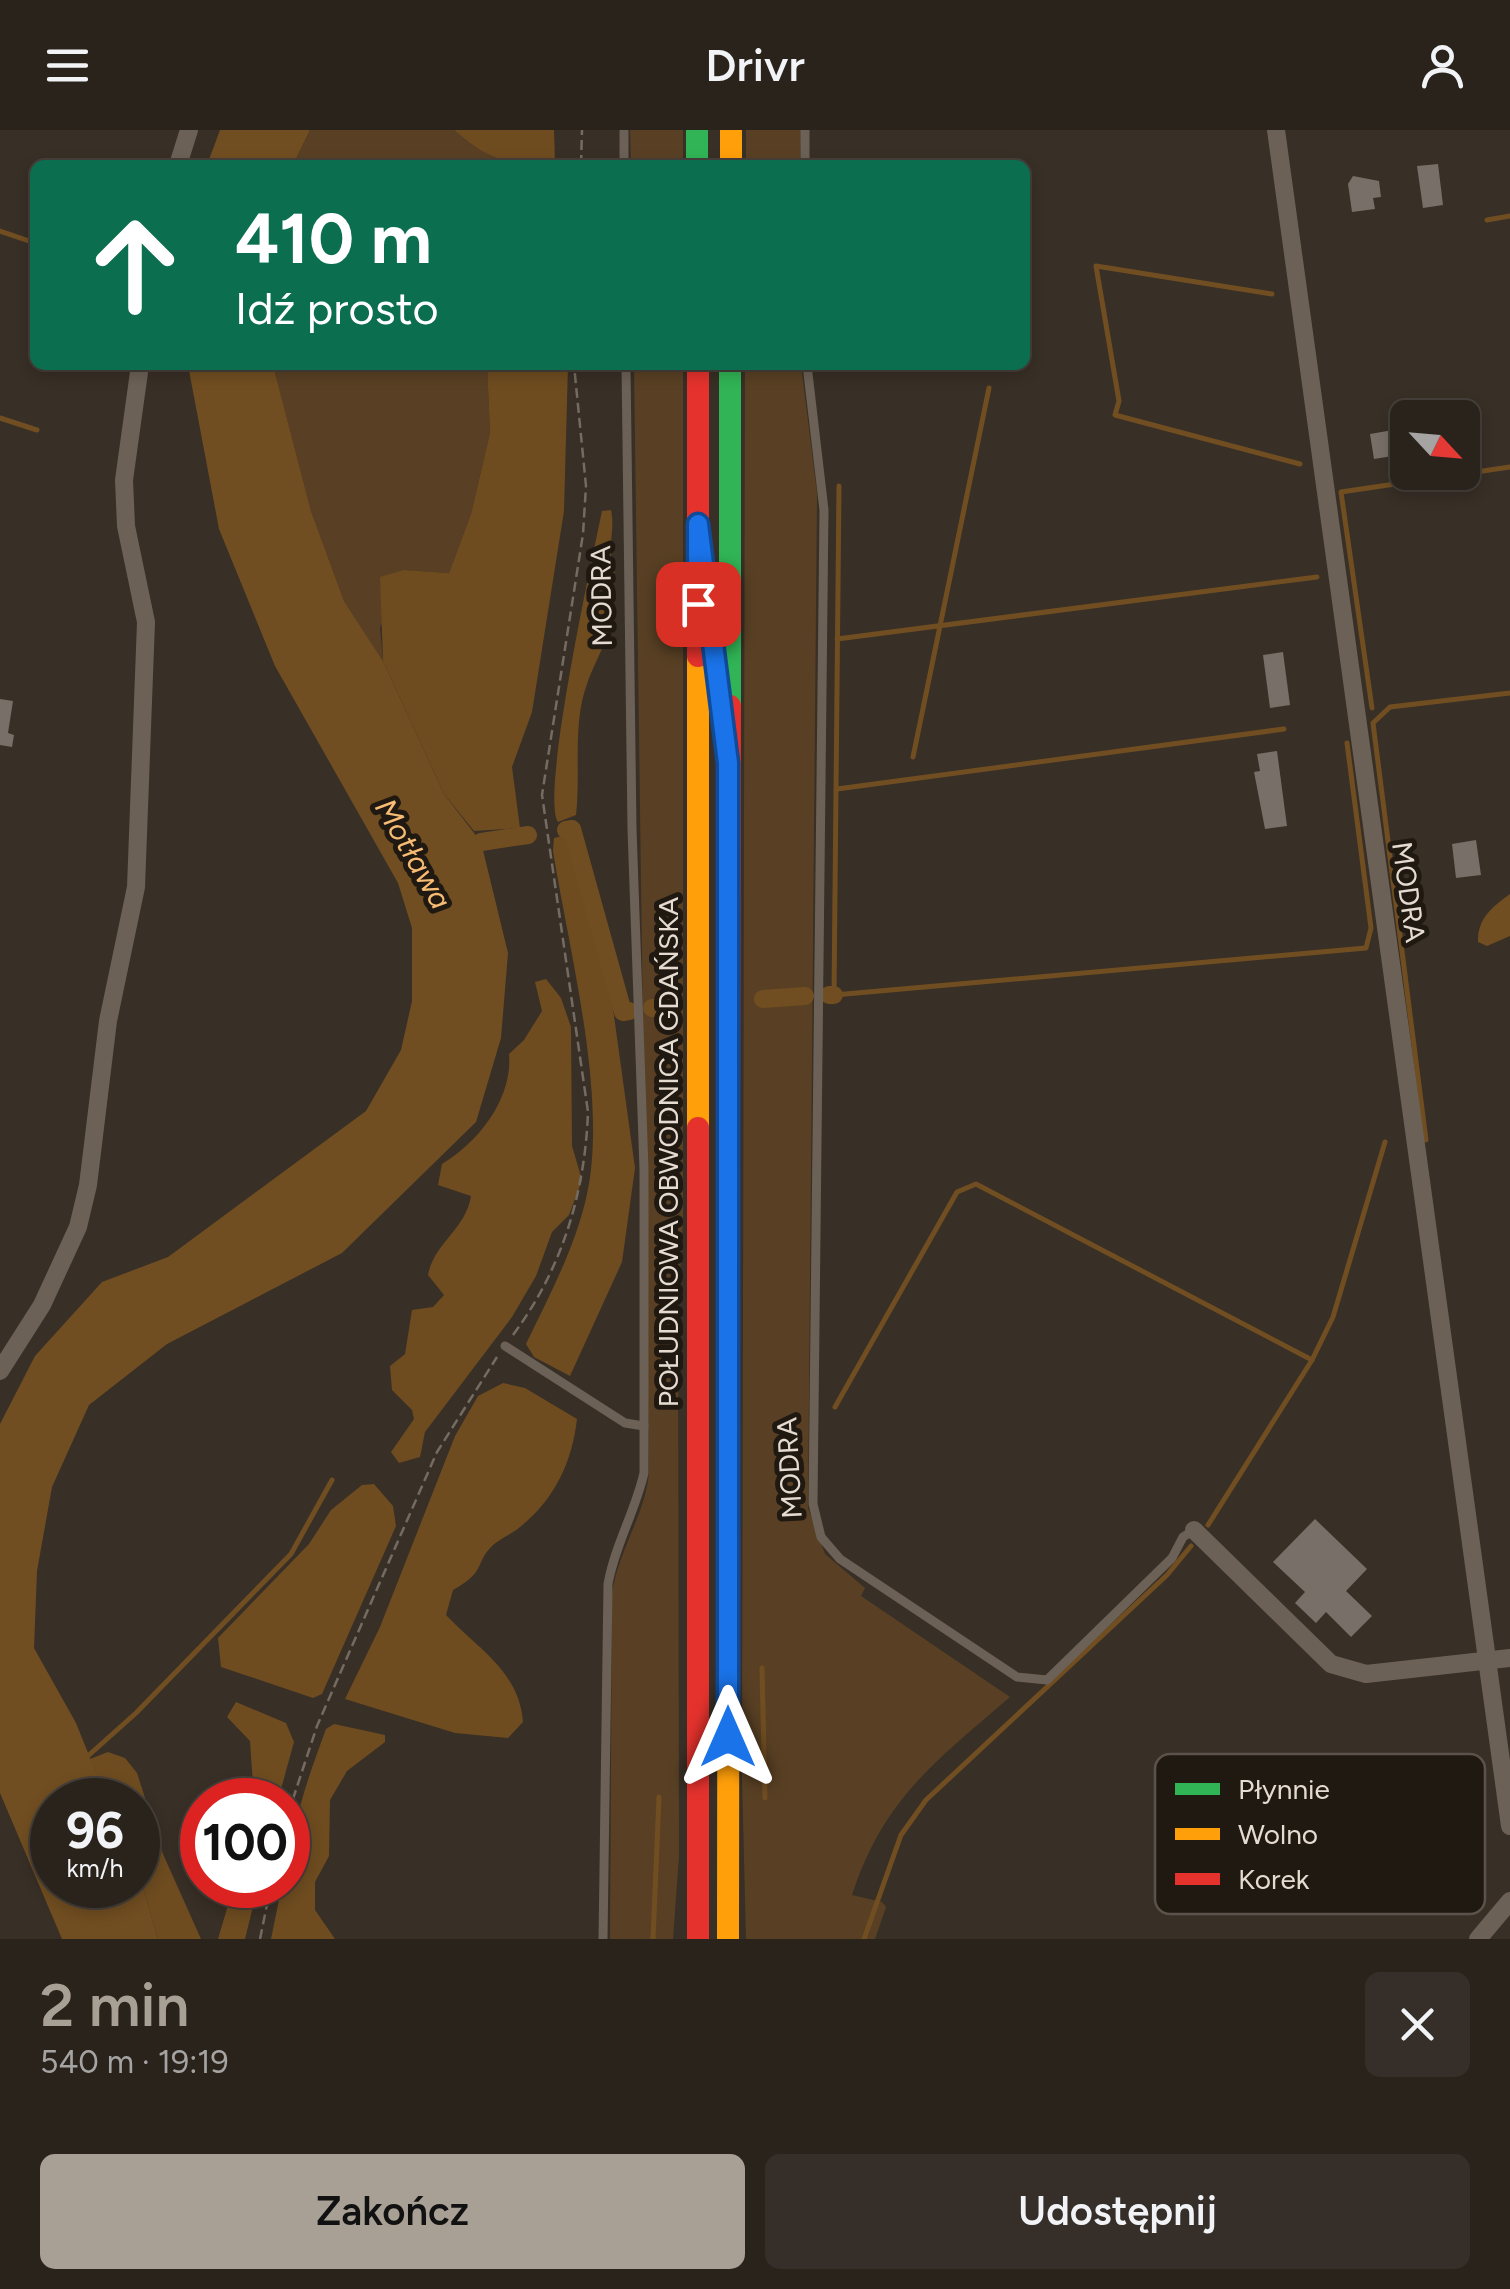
<!DOCTYPE html>
<html lang="pl">
<head>
<meta charset="utf-8">
<style>
	body { margin:0; font-family:Figtree,sans-serif; background:#362f29; color:#f1f3f6; height:100vh; display:flex; flex-direction:column; font-size:38px; white-space:nowrap }
	* { box-sizing:border-box; margin:0 }
	p { font-size:32px; color:#a5a4a3 }
	.icon { flex:none; width:55px; height:55px; fill:none; stroke:currentColor; stroke-width:2; stroke-linecap:round; stroke-linejoin:round }
	.map { position:relative; height:1809px; overflow:hidden }
	.details { display:flex; flex-direction:column; background:#2a231c; flex:1 }
	.details>* { flex:none }
	.top-card { position:absolute; left:30px; top:30px; width:1000px; height:210px; border-radius:15px; box-shadow:0 5px 15px #0003,0 0 0 2px #46403b; background:#0b6e4f; color:#fff; overflow:hidden }
	.needle { width:65px; rotate:116deg }
	.controls { position:absolute; left:1390px; top:270px; display:grid; gap:20px }
	.controls a { display:grid; place-items:center; width:90px; height:90px; border-radius:15px; background:#2a231c; box-shadow:0 5px 15px #0003,0 0 0 2px #46403b; font-size:50px }
	.speed { position:absolute; left:30px; top:1648px; display:flex; gap:20px; font-size:50px; font-weight:700; text-align:center }
	.speed>* { display:grid; place-content:center; width:130px; height:130px; border-radius:50%; background:#2a231c; box-shadow:0 5px 15px #0003,0 0 0 2px #46403b; line-height:1 }
	.speed small { font-size:25px; font-weight:400 }
	.speed .limit { border:15px solid #d22; background:#fff; color:#111 }
	.pin { position:absolute; display:grid; place-items:center; width:85px; height:85px; color:#fff; margin:-42px; border-radius:20px; box-shadow:0 5px 15px #0006 }
	.me { position:absolute; width:110px; margin:-55px; rotate:0deg; stroke-linejoin:round; filter:drop-shadow(0 0 8px #0008) }
	.turn { display:flex; align-items:center; gap:35px; height:210px; padding:0 40px; font-size:45px }
	.turn .icon { width:130px; height:130px; stroke-width:2.5 }
	.turn b { display:block; font-size:70px; line-height:85px }
	.round { display:grid; place-items:center; flex:none; width:105px; height:105px; border-radius:15px; background:#362f29 }
	.headline { display:flex; align-items:center; justify-content:space-between; height:170px; padding:0 40px }
	h1 { font-size:60px; font-weight:600; line-height:75px; color:#a89f95 }
	.action { display:flex; gap:20px; margin-top:auto; padding:20px 40px }
	.action a { flex:1; height:115px; border-radius:15px; background:#a89f95; color:#111; font-size:40px; font-weight:600; line-height:115px; text-align:center }
	.action a+a { background:#362f29; color:#f1f3f6 }
	header { display:flex; justify-content:space-between; align-items:center; height:130px; padding:0 40px; background:#2a231c; font-size:45px; font-weight:600 }
	.map>svg:first-child { display:block }
</style>
</head>
<body>
<header><svg class="icon" aria-label="menu" viewBox="0 0 24 24"><path d="M4 6h16M4 12h16M4 18h16"/></svg>Drivr<svg class="icon" aria-label="person" viewBox="0 0 24 24"><circle cx="12" cy="8" r="4"/><path d="M4 21q1-7 8-7t8 7"/></svg></header>
<div class="map">
<svg width="1510" height="1809" viewBox="0 0 1510 1809">
	<rect width="100%" height="100%" fill="#382f26"/>
	<g fill="#594024">
		<path d="M310 0H454C490 33 509 32 556 35H293Z"/>
		<polygon points="630,0 683,0 683,35 631,35"/>
		<polygon points="746,0 801,0 800,35 746,35"/>
		<polygon points="273,235 487,235 490,303 471,384 449,443 404,440 380,498 383,531 344,471 311,381"/>
		<path d="M634 235H683V1089L678 1182 679 1726 673 1809H610L612 1464C618 1420 647 1382 649 1341Z"/>
		<path d="M745 235H801L817 363 808 1378 825 1424 865 1458 861 1466 1010 1567C935 1632 884 1668 852 1765L882 1772 886 1777 875 1809H746L742 1648Z"/>
	</g>
	<g fill="#6e4c20">
		<path d="M454 0H554L555 34C510 35 488 31 454 0Z"/>
		<polygon points="487,235 568,235 564,381 532,582 512,637 520,698 474,701 444,664 383,531 380,447 404,440 449,443 471,384 490,303"/>
		<path d="M611 380C616 403 605 419 615 441L608 464C622 490 595 529 587 554 572 595 581 642 576 685L558 692C540 666 593 425 602 381Z"/>
		<path d="M562 706 571 710 575 721 611 864 635 1038 622 1132 570 1246 534 1227 526 1214C549 1166 576 1116 587 1064 608 967 569 821 553 721L554 708Z"/>
		<path d="M546 849 561 868 571 897 572 1016 582 1050 569 1085 552 1102 536 1146 512 1187 425 1302 420 1327 399 1333 391 1322 414 1289 412 1280 392 1260 390 1236 405 1224 412 1180 433 1177 444 1165 428 1145C434 1113 466 1099 471 1066L438 1055 442 1034C479 1012 513 968 509 924L524 910 542 881 535 852Z"/>
		<path d="M503 1253 525 1258 577 1289C572 1332 555 1369 520 1397 512 1404 501 1408 493 1415 473 1435 488 1440 453 1460L446 1485C478 1519 519 1541 523 1592L508 1608 455 1603 345 1569 380 1497 455 1306 478 1266Z"/>
		<polygon points="374,1354 393,1376 396,1396 322,1564 313,1568 221,1537 218,1508 309,1414 331,1380 362,1355"/>
		<polygon points="236,1572 286,1593 294,1612 278,1670 254,1670 250,1611 227,1587"/>
		<path d="M334 1594 385 1605V1612L347 1641 330 1670 329 1726 315 1752V1780L335 1809H271L282 1755H288C288 1702 308 1648 326 1599Z"/>
		<polygon points="108,1622 125,1628 137,1643 163,1724 201,1809 158,1809 138,1741 138,1670 107,1670 90,1629"/>
		<polygon points="234,1755 258,1756 245,1809 218,1809"/>
	</g>
	<g fill="#714e21">
		<polygon points="220,0 310,0 293,35 207,35"/>
		<polygon points="188,235 273,235 311,381 344,471 383,531 444,664 481,712 508,823 501,908 476,992 342,1123 167,1214 89,1275 52,1357 37,1441 34,1518 76,1593 107,1670 52,1670 52,1755 138,1755 138,1741 158,1809 62,1809 0,1663 0,1294 35,1226 102,1152 168,1127 366,981 401,920 412,871 412,798 398,753 275,536 219,399"/>
		<path d="M1510 764V806L1487 816 1478 812C1477 789 1492 777 1510 764Z"/>
	</g>
	<g fill="none" stroke-linecap="round" stroke-linejoin="round">
		<g stroke="#714e21" stroke-width="5">
			<polyline points="1487,90 1510,86"/>
			<polyline points="0,101 35,113"/>
			<polyline points="1272,164 1096,136 1119,271 1115,285 1300,334"/>
			<polyline points="0,288 37,300"/>
			<polyline points="839,356 834,865 1366,818 1371,798 1347,613"/>
			<polyline points="837,509 1317,447"/>
			<polyline points="1372,578 1341,362 1510,337"/>
			<polyline points="913,627 989,258"/>
			<polyline points="837,659 1284,599"/>
			<polyline points="1426,1010 1373,593 1390,577 1510,563"/>
			<polyline points="835,1277 957,1062 976,1054 1312,1230"/>
			<polyline points="1208,1395 1312,1230 1333,1187 1385,1012"/>
			<polyline points="762,1538 765,1668"/>
			<polyline points="89,1625 136,1583 291,1424 332,1350"/>
			<polyline points="653,1809 659,1667"/>
			<polyline points="864,1809 901,1705 926,1670 1167,1445 1191,1416"/>
		</g>
		<g stroke="#714e21" stroke-width="18">
			<polyline points="566,700 572,699 623,882 629,881"/>
			<polyline points="481,712 528,705"/>
			<polyline points="829,865 834,865"/>
			<polyline points="763,869 805,866"/>
			<polyline points="652,878 662,877"/>
		</g>
	</g>
	<g fill="#787068">
		<polygon points="1438,34 1443,75 1423,78 1417,36"/>
		<polygon points="1353,46 1379,51 1381,67 1373,68 1375,79 1352,82 1348,54"/>
		<polygon points="1393,300 1395,310 1402,308 1405,324 1374,329 1370,304"/>
		<polygon points="1283,522 1290,575 1270,578 1263,525"/>
		<polygon points="0,569 13,571 8,603 14,605 12,617 0,615"/>
		<polygon points="1277,621 1287,696 1265,699 1254,642 1260,641 1257,624"/>
		<polygon points="1476,710 1481,745 1456,748 1452,714"/>
		<polygon points="1315,1389 1367,1439 1346,1461 1372,1486 1351,1507 1326,1482 1316,1493 1295,1473 1305,1462 1273,1432"/>
	</g>
	<g fill="none" stroke-linecap="round" stroke-linejoin="round">
		<g stroke="#746c62" stroke-width="2.5" stroke-dasharray="10 5" stroke-linecap="butt">
			<polyline points="581,35 582,0"/>
			<path d="M513 1205C562 1139 585 1063 588 982L542 665 583 404 586 356 574 235"/>
			<polyline points="288,1684 317,1596 437,1322 497,1227"/>
			<polyline points="260,1809 271,1755"/>
		</g>
		<g stroke="#6c6156" stroke-width="9">
			<polyline points="624,0 624,35"/>
			<polyline points="805,35 805,0"/>
			<polyline points="807,235 824,380 813,1374 821,1407 840,1429 1017,1547 1047,1550 1172,1428 1183,1407 1194,1400"/>
			<polyline points="505,1216 625,1293 644,1296"/>
			<path d="M603 1809 608 1454C615 1415 635 1382 644 1343V1039L632 699 626 235"/>
		</g>
		<g stroke="#6c6156" stroke-width="18">
			<polyline points="1276,0 1510,1696"/>
			<polyline points="178,35 189,0"/>
			<polyline points="0,1241 42,1175 78,1097 88,1055 108,891 136,757 146,492 126,396 124,350 140,235"/>
			<polyline points="1194,1400 1331,1534 1366,1544 1510,1528"/>
			<polyline points="1478,1809 1510,1771"/>
		</g>
		<g stroke="#30b455" stroke-width="22">
			<polyline points="697,0 697,35"/>
			<polyline points="730,576 730,235"/>
		</g>
		<g stroke="#ff9f0a" stroke-width="22">
			<polyline points="731,0 731,35"/>
			<polyline points="698,526 698,998"/>
			<polyline points="728,1809 729,995"/>
		</g>
		<g stroke="#e5322d" stroke-width="22">
			<polyline points="698,235 698,526"/>
			<polyline points="729,995 730,576"/>
			<polyline points="698,998 698,1809"/>
		</g>
	</g>
	<g fill="none" stroke-linecap="round" stroke-linejoin="round">
		<defs>
			<polyline id="route" points="698,474 698,394 728,633 728,1607"/>
		</defs>
		<use href="#route" stroke="#114b97" stroke-width="25"/>
		<use href="#route" stroke="#1a73e8" stroke-width="18"/>
	</g>
	<g text-anchor="middle" stroke-width="10" stroke-linejoin="round" paint-order="stroke">
		<g font-size="28" fill="#e5dbd1" stroke="#201912">
			<text transform="translate(601 466) rotate(-91)" y="10">MODRA</text>
			<text transform="translate(1409 762) rotate(82)" y="10">MODRA</text>
			<text transform="translate(668 1022) rotate(-90)" y="10">POŁUDNIOWA OBWODNICA GDAŃSKA</text>
			<text transform="translate(789 1338) rotate(-93)" y="10">MODRA</text>
		</g>
		<g font-size="30" font-style="italic" fill="#f7bb74" stroke="#201912">
			<text transform="translate(413 724) rotate(60)" y="10">Motława</text>
		</g>
	</g>
	<rect x="1155" y="1624" width="330" height="160" rx="15" fill="#201912" stroke="#5b534b" stroke-width="2.5"/>
	<rect x="1175" y="1653" width="45" height="12" fill="#30b455"/>
	<rect x="1175" y="1698" width="45" height="12" fill="#ff9f0a"/>
	<rect x="1175" y="1743" width="45" height="12" fill="#e5322d"/>
	<g font-size="28" fill="#e5dbd1">
		<text x="1238" y="1669">Płynnie</text>
		<text x="1238" y="1714">Wolno</text>
		<text x="1238" y="1759">Korek</text>
	</g>
</svg>
<div class="controls">
<a><svg class="needle" viewBox="-14 -14 28 28"><path d="M0-13l5 13h-10z" fill="#e53935"/><path d="M0 13l5-13h-10z" fill="#a5a4a3"/></svg></a>
</div>
<div class="speed"><div>96<small>km/h</small></div><div class="limit">100</div></div>
<div class="pin" style="left:698px;top:474px;background:#d93025"><svg class="icon" aria-label="arrive" viewBox="0 0 24 24"><path d="M6 21V4h12l-3 4 3 4H6"/></svg></div>
<svg class="me" style="left:728px;top:1607px" viewBox="-20 -20 40 40"><path d="M0-17L14 15 0 8-14 15z" fill="#1a73e8" stroke="#fff" stroke-width="4"/></svg>
<div class="top-card">
<div class="turn"><svg class="icon" aria-label="ahead" viewBox="0 0 24 24"><path d="M12 20V5M6 11l6-6 6 6"/></svg><div><b>410 m</b>Idź prosto</div></div>
</div>
</div>
<section class="details">
<div class="headline"><div><h1>2 min</h1><p>540 m · 19:19</p></div><a class="round"><svg class="icon" aria-label="close" viewBox="0 0 24 24"><path d="M6 6l12 12M18 6L6 18"/></svg></a></div>
<div class="action"><a>Zakończ</a><a>Udostępnij</a></div>
</section>
</body>
</html>
